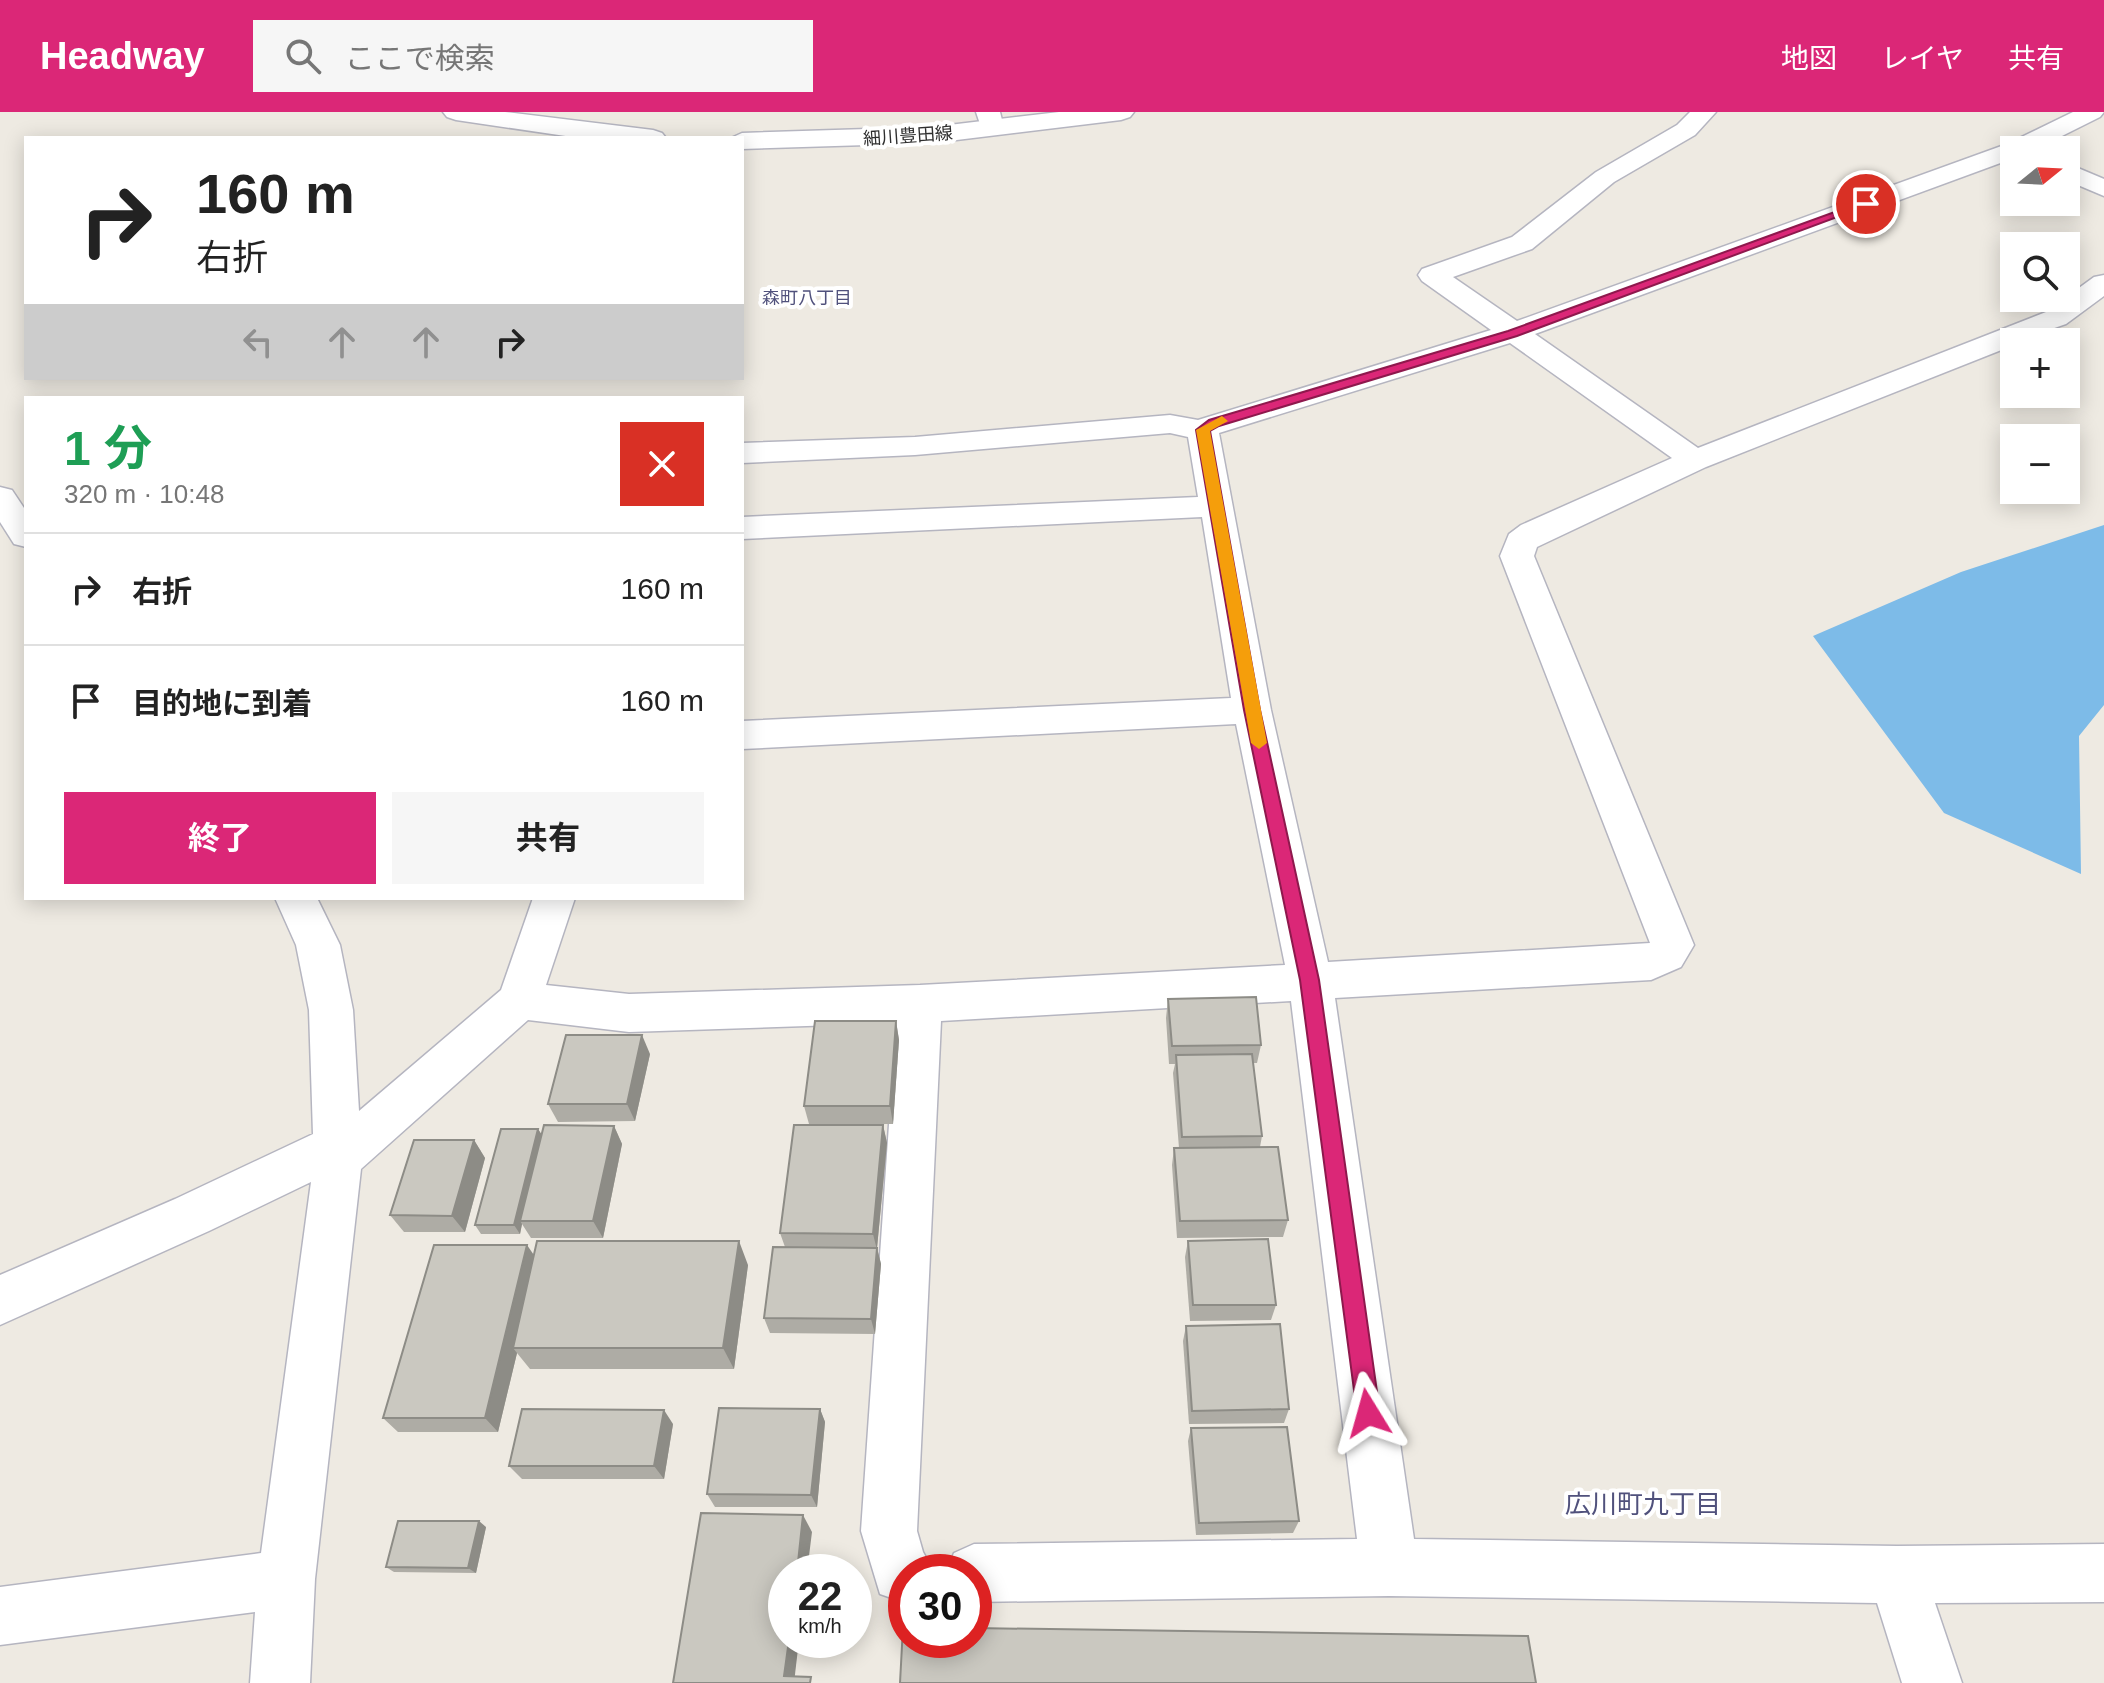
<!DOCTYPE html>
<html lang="ja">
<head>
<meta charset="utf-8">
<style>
	body { margin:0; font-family:Arial,"Noto Sans JP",sans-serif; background:#f6f6f6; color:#222; height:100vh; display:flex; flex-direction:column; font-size:30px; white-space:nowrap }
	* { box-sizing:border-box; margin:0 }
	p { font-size:26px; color:#767676 }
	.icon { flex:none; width:44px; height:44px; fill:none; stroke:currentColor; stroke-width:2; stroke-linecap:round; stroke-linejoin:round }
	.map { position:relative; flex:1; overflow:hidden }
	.drawer { position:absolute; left:24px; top:284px; width:720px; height:504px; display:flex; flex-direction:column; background:#fff; border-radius:0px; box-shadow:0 4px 20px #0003 }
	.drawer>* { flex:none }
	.guide { position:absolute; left:24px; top:24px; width:720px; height:244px; border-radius:0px; box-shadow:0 4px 20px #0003; background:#fff; color:#222; overflow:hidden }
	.needle { width:52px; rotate:72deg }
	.fabs { position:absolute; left:2000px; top:24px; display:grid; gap:16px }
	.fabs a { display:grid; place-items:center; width:80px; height:80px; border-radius:0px; background:#fff; box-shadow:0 4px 20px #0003; font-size:40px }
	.speed { position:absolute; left:768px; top:1442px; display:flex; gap:16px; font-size:40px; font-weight:700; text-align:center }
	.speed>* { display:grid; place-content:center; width:104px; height:104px; border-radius:50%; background:#fff; box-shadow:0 4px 20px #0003; line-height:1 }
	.speed small { font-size:20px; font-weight:400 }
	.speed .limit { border:12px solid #d22; background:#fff; color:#111 }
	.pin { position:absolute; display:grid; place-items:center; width:68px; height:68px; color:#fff; margin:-34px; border:4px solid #fff; border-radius:50%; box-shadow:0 2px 8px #0007 }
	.me { position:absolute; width:88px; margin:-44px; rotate:352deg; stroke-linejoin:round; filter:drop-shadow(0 0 6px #0008) }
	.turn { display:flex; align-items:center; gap:28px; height:168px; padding:0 40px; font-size:36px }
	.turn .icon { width:104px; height:104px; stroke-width:2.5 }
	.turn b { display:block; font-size:56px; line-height:68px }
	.lanes { display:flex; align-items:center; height:76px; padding:0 40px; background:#0003; justify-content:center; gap:40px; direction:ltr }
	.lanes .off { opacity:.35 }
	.round { display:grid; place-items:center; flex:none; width:84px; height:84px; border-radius:0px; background:#f6f6f6 }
	.head { display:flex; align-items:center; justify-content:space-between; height:136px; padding:0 40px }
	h1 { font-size:48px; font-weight:700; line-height:60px; color:#1e9e55 }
	.action { display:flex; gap:16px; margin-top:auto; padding:16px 40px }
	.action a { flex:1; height:92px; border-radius:0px; background:#db2777; color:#fff; font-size:32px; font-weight:700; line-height:92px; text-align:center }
	.action a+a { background:#f6f6f6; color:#222 }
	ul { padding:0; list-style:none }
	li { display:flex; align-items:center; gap:24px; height:112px; padding:0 40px; border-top:2px solid #e0e0e0 }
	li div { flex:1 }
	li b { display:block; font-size:30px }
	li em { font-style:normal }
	header { display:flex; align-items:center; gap:48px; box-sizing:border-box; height:112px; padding:0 40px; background:#db2777; color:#fff }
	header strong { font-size:38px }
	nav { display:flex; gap:44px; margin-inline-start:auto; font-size:28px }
	.search { width:560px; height:72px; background:#f6f6f6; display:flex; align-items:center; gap:20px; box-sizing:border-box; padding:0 28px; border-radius:0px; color:#767676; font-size:30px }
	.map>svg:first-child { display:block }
</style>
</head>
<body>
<header>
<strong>Headway</strong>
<div class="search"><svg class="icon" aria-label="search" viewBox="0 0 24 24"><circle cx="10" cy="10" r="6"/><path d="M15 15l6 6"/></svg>ここで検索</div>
<nav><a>地図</a><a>レイヤ</a><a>共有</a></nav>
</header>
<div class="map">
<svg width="2104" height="1571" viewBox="0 0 2104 1571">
	<rect width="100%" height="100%" fill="#eeeae2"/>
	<polygon fill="#7dbbe8" points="2104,413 2104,593 2079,624 2081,762 1944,701 1813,524 1961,460"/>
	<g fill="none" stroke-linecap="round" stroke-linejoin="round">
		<defs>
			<g id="street">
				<polygon points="976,0 1000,0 1004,16 1001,21 983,21"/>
				<path d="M1690 0H1716L1695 23 1614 70 1532 137 1453 165 1517 209 2007 32 2073 0H2104L2100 5 2034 38H2014V46L1535 222 1698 336 2046 200 2094 165 2104 163V184L2066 212 2014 230V233L1706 355 1537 435 1534 444 1694 833 1681 855 1651 868 1335 886 1414 1427 1897 1434 2104 1432V1490L1935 1491 1962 1571H1902L1877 1491 1389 1484 974 1490V1460H946L954 1441 974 1432 1357 1427 1291 889 941 909 917 1419 923 1440 934 1460H906V1491L880 1482 861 1419 896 911 629 920 528 908 361 1057 315 1467 310 1571H250L255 1500 0 1533V1475L261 1441 311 1070 209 1119 0 1213V1163L175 1087 313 1022 309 898 296 833 275 786H317L340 833 353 898 359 999 501 878 533 786H575L546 873 629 882 920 873 1285 853 1236 612 742 637V609L1231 586 1202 405 742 427V405L1198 385 1188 325 1170 321 915 343 742 351V331L915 325 1170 303 1198 308 1491 218 1422 169 1418 163 1422 157 1512 125 1596 60 1677 13ZM1510 231 1672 346 1521 413 1509 422 1500 444 1650 831 1328 850 1271 598 1219 321Z"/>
				<polygon points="2066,51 2104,67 2104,84 2066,68"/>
				<polygon points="0,375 12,378 26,399 26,435 14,432 0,410"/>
			</g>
			<g id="secondary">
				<polygon points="443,0 505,0 653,18 662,21 666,26 579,26 456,8 447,5"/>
				<polygon points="1059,0 1134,0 1130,5 1121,8 932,31 742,37 742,26 731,26 742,21 932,15"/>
			</g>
		</defs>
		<use href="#street" stroke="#b5b5c0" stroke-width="3"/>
		<use href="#secondary" stroke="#b5b5c0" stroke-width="3"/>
		<use href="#street" fill="#fff" fill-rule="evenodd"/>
		<use href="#secondary" fill="#fff" fill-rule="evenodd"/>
	</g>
	<g fill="#aeaca5">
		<polygon points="1168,887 1261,933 1257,951 1253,951 1262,1024 1260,1035 1288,1108 1283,1125 1177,1126 1172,1053 1174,1036 1179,1036 1173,961 1175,952 1169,952 1166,906"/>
		<polygon points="896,909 899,928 893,1012 809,1012 804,994"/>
		<polygon points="650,942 635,1009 558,1010 548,992"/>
		<polygon points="883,1013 887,1031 877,1136 881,1152 875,1222 770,1221 764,1206 785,1135 780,1121"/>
		<polygon points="614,1014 622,1032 603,1126 531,1126 522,1112 520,1122 481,1122 475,1113 538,1017 541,1022"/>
		<polygon points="474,1028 485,1046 465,1120 404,1120 390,1103"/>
		<polygon points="1188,1129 1276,1193 1271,1208 1190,1209 1185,1145"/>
		<polygon points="534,1143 748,1153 734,1257 530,1257 517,1241 498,1320 398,1320 383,1306"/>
		<polygon points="1186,1214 1289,1297 1284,1311 1189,1312 1183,1229"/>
		<polygon points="820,1297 825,1310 817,1395 715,1395 707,1382"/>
		<polygon points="673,1312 664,1367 522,1367 509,1354"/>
		<polygon points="1191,1316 1299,1409 1293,1421 1196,1423 1188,1329"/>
		<polygon points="486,1415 476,1461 394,1460 386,1455"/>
	</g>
	<g fill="#8d8c86">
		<polygon points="896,909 899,928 893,1012 890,994"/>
		<polygon points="642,923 650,942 635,1009 627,992"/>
		<polygon points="883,1013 887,1031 877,1136 881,1152 875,1222 871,1207 877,1138 873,1122"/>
		<polygon points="614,1014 622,1032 603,1126 593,1109"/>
		<polygon points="538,1017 544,1026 520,1109 522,1112 520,1122 514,1113"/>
		<polygon points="474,1028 485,1046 465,1120 452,1104"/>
		<polygon points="739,1129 748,1153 734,1257 723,1236"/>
		<polygon points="527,1133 538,1149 513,1236 517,1241 498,1320 485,1306"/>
		<polygon points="820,1297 825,1310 817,1395 811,1383"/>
		<polygon points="664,1298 673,1312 664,1367 654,1354"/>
		<polygon points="803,1403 812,1420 807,1460 797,1460"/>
		<polygon points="479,1409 486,1415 476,1461 468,1456"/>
		<polygon points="789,1528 799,1528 794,1571 784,1564"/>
	</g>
	<g fill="#cac8c0" stroke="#8d8c86" stroke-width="2">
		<polygon points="1256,885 1261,933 1172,934 1168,887"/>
		<polygon points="815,909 896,909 890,994 804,994"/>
		<polygon points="566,923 642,923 627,992 548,992"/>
		<polygon points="1252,942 1262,1024 1182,1025 1176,943"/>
		<polygon points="544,1013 614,1014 593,1109 520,1109"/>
		<polygon points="794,1013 883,1013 873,1122 780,1121"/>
		<polygon points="501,1017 538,1017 514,1113 475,1113"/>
		<polygon points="414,1028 474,1028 452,1104 390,1103"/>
		<polygon points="1278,1035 1288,1108 1180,1109 1174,1036"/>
		<polygon points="1268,1127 1276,1193 1193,1193 1188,1129"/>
		<polygon points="537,1129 739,1129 723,1236 513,1236"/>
		<polygon points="434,1133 527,1133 485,1306 383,1306"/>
		<polygon points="773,1135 877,1136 871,1207 764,1206"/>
		<polygon points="1280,1212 1289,1297 1192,1299 1186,1214"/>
		<polygon points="719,1296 820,1297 811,1383 707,1382"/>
		<polygon points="522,1297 664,1298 654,1354 509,1354"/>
		<polygon points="1287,1315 1299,1409 1199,1411 1191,1316"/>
		<polygon points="701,1401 803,1403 797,1460 786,1460 786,1528 789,1528 784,1564 811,1565 810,1571 673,1571"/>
		<polygon points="398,1409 479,1409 468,1456 386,1455"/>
		<polygon points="903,1515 906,1515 906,1528 974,1528 974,1516 1528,1524 1536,1571 900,1571"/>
	</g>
	<polygon fill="#db2777" stroke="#8e194d" stroke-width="2" points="1862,90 1872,92 1517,224 1219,314 1210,319 1260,598 1319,868 1380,1301 1376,1309 1368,1312 1360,1309 1357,1301 1300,868 1244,598 1196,318 1209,308 1508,219"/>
	<polygon fill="#f59e0b" points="1222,304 1228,309 1210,319 1267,631 1259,637 1251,631 1196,318"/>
	<g text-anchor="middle" stroke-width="8" stroke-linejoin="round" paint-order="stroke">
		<g font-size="18" fill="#2e2e2e" stroke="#fff">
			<text transform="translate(908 24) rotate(-4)" y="6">細川豊田線</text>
		</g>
		<g font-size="18" fill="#50517c" stroke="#fff">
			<text x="807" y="192">森町八丁目</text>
		</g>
		<g font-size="26" fill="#50517c" stroke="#fff">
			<text x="1643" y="1401">広川町九丁目</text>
		</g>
	</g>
</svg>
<div class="fabs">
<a><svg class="needle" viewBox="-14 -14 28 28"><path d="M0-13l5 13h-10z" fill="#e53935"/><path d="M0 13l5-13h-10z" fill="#767676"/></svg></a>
<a><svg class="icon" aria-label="search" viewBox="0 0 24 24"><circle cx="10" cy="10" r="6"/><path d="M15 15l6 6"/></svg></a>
<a>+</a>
<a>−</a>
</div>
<div class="speed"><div>22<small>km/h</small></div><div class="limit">30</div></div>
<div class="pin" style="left:1866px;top:92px;background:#d93025"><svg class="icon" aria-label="arrive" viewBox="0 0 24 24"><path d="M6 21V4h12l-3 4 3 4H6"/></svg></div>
<svg class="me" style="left:1368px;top:1301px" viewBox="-20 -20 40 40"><path d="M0-17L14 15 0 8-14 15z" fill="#db2777" stroke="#fff" stroke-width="4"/></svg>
<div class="guide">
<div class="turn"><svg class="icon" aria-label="right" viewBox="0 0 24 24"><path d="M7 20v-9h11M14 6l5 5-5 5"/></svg><div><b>160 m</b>右折</div></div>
<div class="lanes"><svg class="icon off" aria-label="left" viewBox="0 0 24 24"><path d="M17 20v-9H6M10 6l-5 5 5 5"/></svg><svg class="icon off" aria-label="ahead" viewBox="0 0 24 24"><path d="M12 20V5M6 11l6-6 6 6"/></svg><svg class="icon off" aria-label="ahead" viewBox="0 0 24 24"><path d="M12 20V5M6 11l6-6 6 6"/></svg><svg class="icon" aria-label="right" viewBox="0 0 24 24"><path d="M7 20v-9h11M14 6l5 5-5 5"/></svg></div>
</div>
<section class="drawer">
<div class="head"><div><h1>1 分</h1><p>320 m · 10:48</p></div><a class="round" style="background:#d93025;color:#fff"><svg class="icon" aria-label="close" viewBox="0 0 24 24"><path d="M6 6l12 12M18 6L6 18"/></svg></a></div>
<ul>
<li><svg class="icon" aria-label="right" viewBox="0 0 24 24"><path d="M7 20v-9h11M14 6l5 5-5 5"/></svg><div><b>右折</b></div><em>160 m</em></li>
<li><svg class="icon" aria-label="arrive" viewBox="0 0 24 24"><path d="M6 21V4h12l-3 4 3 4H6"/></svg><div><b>目的地に到着</b></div><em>160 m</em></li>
</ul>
<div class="action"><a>終了</a><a>共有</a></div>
</section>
</div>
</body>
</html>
